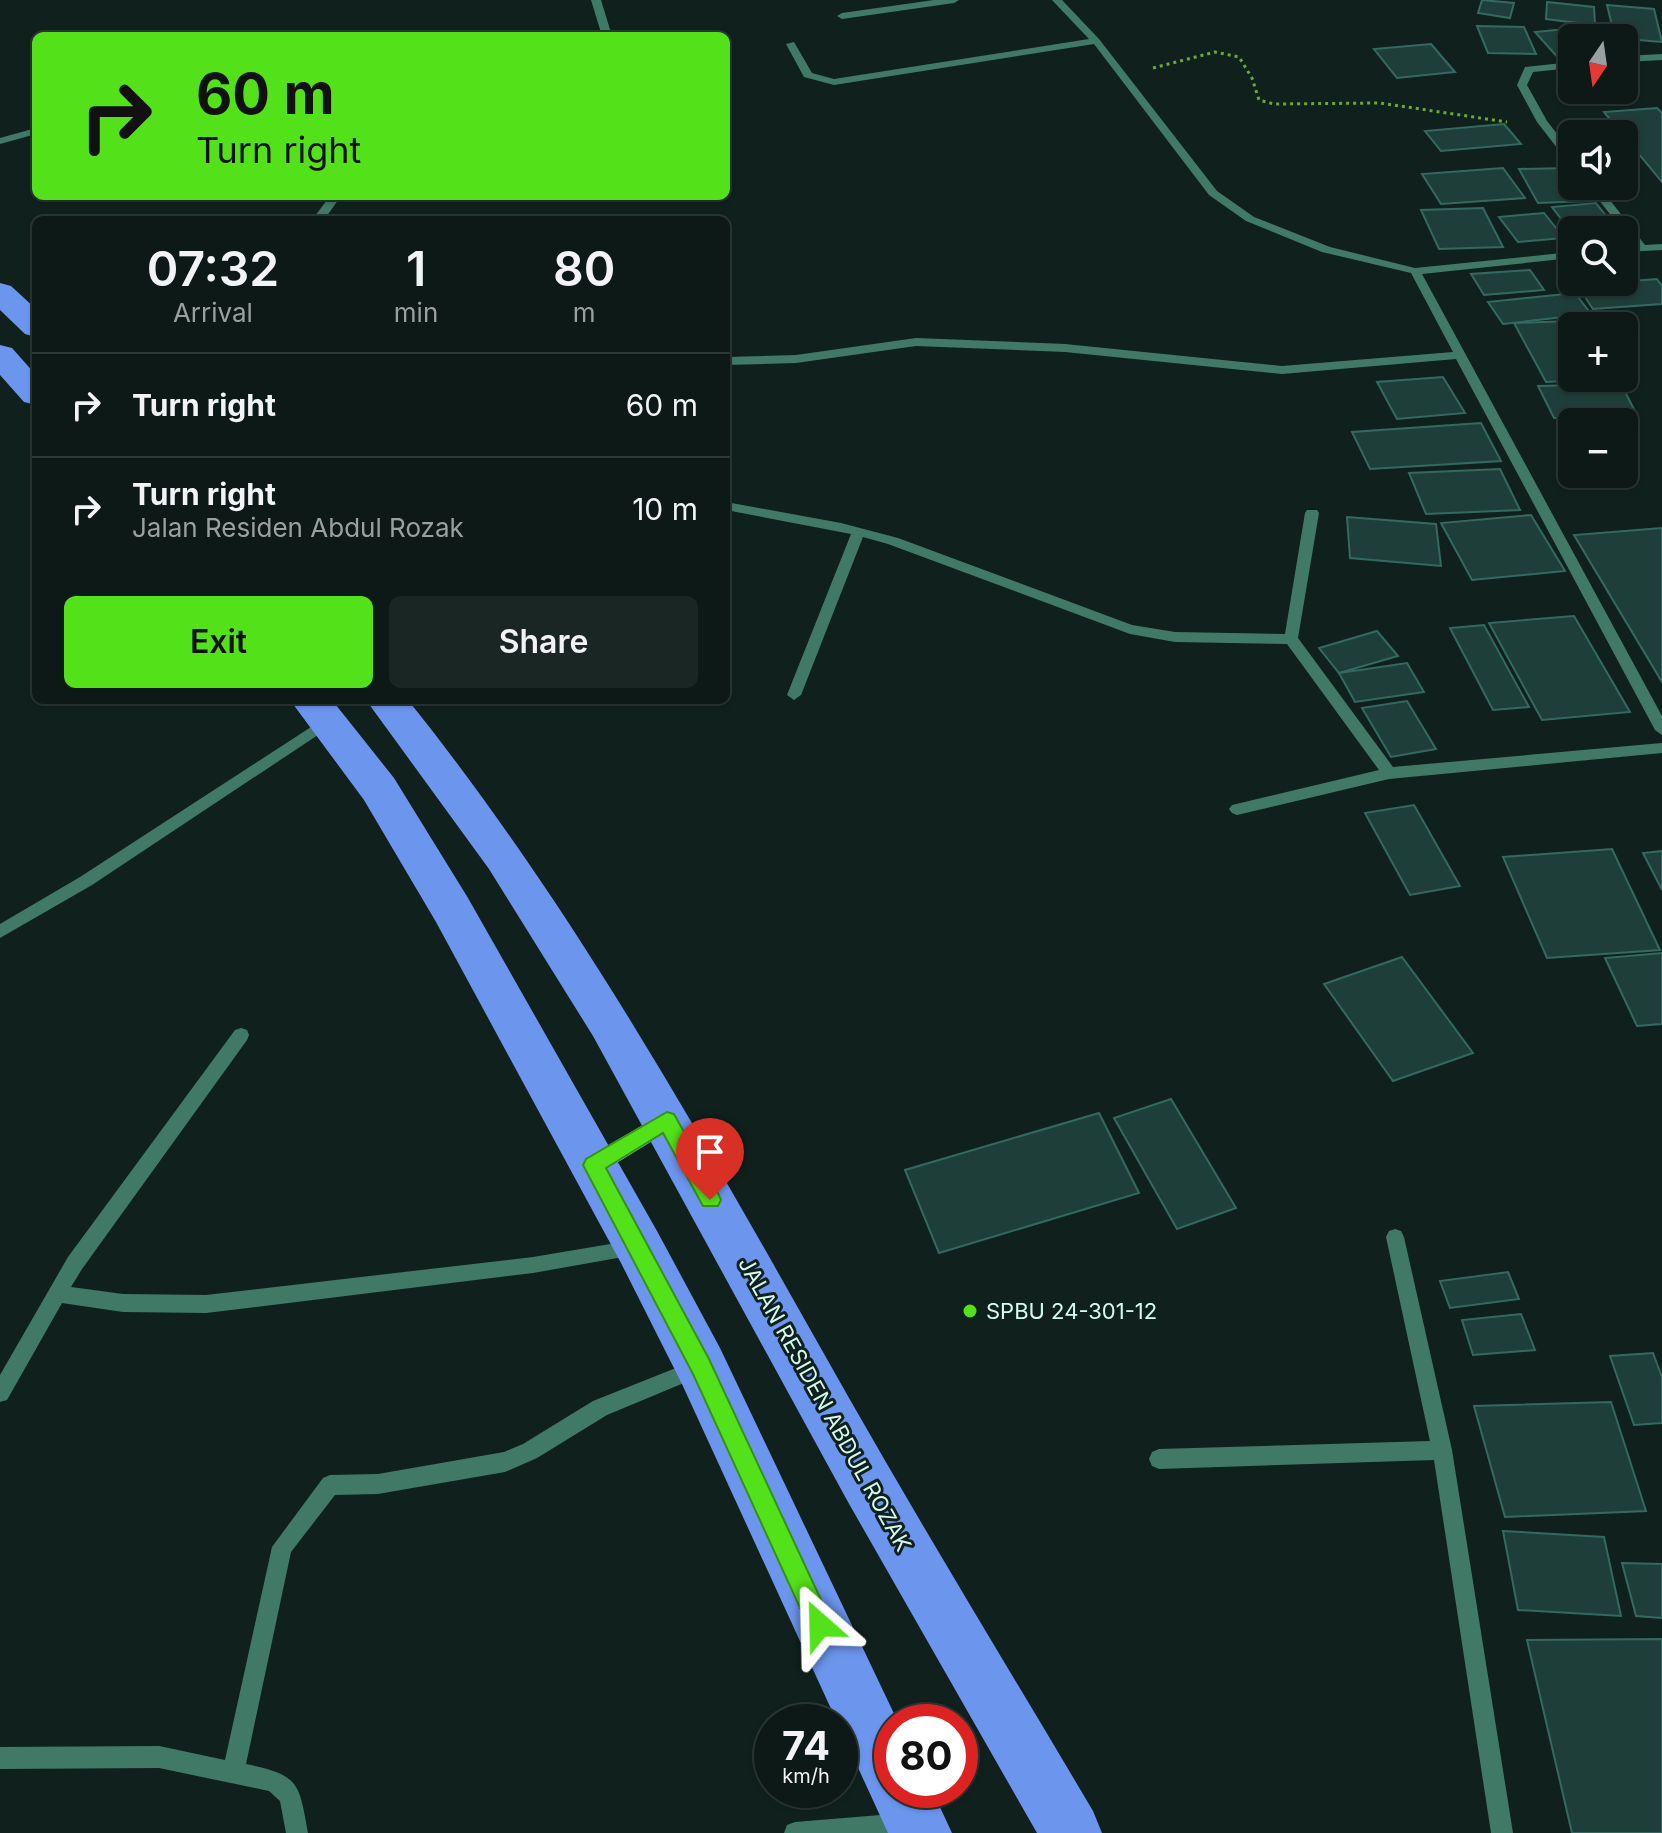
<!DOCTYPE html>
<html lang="en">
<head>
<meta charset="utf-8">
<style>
	body { margin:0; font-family:Inter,sans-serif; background:#1a2623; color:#f1f3f6; height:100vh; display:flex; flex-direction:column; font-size:30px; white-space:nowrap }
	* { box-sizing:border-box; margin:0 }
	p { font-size:26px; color:#9aa0a1 }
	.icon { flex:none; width:44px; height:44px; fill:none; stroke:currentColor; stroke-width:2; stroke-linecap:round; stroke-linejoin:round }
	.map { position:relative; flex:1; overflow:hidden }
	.side { position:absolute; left:32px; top:216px; width:698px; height:488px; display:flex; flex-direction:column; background:#0c1916; border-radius:12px; box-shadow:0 2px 6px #0004,0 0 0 2px #2c3835 }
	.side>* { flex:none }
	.hud { position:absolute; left:32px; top:32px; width:698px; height:168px; border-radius:12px; box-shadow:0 2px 6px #0004,0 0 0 2px #2c3835; background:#53e11a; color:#111; overflow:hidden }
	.needle { width:52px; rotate:193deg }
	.tools { position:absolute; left:1558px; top:24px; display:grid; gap:16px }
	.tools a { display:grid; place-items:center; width:80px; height:80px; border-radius:12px; background:#0c1916; box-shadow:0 2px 6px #0004,0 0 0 2px #2c3835; font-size:40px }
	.speed { position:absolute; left:754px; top:1704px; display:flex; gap:16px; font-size:40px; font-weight:700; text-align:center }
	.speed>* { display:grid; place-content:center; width:104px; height:104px; border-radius:50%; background:#0c1916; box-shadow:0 2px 6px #0004,0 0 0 2px #2c3835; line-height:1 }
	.speed small { font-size:20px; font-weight:400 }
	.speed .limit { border:12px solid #d22; background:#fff; color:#111 }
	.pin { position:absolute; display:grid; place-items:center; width:68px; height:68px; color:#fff; margin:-82px -34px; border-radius:50% 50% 50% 0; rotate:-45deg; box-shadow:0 0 8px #0007 }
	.pin .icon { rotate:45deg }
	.me { position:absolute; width:88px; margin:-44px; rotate:335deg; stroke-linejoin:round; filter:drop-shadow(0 0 6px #0008) }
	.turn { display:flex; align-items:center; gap:28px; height:168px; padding:0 32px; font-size:36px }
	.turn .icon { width:104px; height:104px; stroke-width:2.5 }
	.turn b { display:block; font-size:56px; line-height:68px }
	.eta { display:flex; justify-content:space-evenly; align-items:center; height:136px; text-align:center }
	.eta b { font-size:48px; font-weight:600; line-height:56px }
	.cta { display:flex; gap:16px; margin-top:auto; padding:16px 32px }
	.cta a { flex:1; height:92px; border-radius:12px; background:#53e11a; color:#111; font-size:32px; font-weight:600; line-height:92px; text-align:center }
	.cta a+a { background:#1a2623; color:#f1f3f6 }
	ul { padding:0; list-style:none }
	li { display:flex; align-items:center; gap:24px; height:104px; padding:0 32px; border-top:2px solid #2c3835 }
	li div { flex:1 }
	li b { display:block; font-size:30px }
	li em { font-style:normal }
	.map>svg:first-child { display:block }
</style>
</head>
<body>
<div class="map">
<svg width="1662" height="1833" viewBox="0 0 1662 1833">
	<rect width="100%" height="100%" fill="#10211d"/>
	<g fill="#1e3f39" stroke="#33695f" stroke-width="2">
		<polygon points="1482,0 1514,3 1510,18 1478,13"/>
		<polygon points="1547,2 1594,7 1595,25 1546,19"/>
		<polygon points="1607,5 1654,9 1662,42 1615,38"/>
		<polygon points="1477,26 1524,27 1536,54 1488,53"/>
		<polygon points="1576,28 1585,38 1572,38 1572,59 1560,60 1535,32"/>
		<polygon points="1431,44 1455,72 1397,78 1374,49"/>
		<polygon points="1657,108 1662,113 1662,182 1604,112"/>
		<polygon points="1504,124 1521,144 1441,151 1425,131"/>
		<polygon points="1503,168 1525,198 1441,204 1422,174"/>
		<polygon points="1569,168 1572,186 1580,186 1589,201 1538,203 1519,169"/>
		<polygon points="1596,203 1617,230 1572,230 1572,233 1552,207"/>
		<polygon points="1483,208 1503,247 1439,249 1421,210"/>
		<polygon points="1544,213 1564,238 1518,242 1499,217"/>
		<polygon points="1530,270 1544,290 1484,295 1471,274"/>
		<polygon points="1657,279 1662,286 1662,304 1593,309 1577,285"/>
		<polygon points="1575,293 1591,314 1503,324 1488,302"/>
		<polygon points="1598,320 1602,326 1572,326 1572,378 1622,378 1546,382 1514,323"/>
		<polygon points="1443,377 1465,413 1397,419 1377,382"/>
		<polygon points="1621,384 1637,415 1554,418 1538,386"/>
		<polygon points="1481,423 1501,461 1370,469 1352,432"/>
		<polygon points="1500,469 1520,510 1426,514 1409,473"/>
		<polygon points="1531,515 1565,571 1472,580 1441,523"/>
		<polygon points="1347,517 1436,524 1441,566 1350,558"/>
		<polygon points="1662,528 1662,682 1574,535"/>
		<polygon points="1574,616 1630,712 1542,720 1489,623"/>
		<polygon points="1484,625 1529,707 1493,710 1450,628"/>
		<polygon points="1377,631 1398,656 1339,673 1319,648"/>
		<polygon points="1407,663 1424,692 1355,702 1339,673"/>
		<polygon points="1407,701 1436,749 1391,757 1362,708"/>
		<polygon points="1414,805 1460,886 1410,895 1365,813"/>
		<polygon points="1612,849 1660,950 1547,958 1503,857"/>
		<polygon points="1662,851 1662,890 1643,853"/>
		<polygon points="1662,953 1662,1024 1637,1026 1605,958"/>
		<polygon points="1402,957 1473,1053 1393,1081 1324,984"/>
		<polygon points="1171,1099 1236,1208 1177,1229 1114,1118"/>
		<polygon points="1099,1113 1139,1193 939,1253 905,1170"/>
		<polygon points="1508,1272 1519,1299 1450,1308 1440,1281"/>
		<polygon points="1521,1314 1535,1350 1473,1355 1462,1320"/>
		<polygon points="1653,1353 1662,1377 1662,1423 1634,1425 1610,1356"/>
		<polygon points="1611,1402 1646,1511 1505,1517 1474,1406"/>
		<polygon points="1503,1531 1604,1537 1621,1616 1518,1610"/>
		<polygon points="1622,1563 1662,1564 1662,1618 1636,1616"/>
		<polygon points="1662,1639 1662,1833 1572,1833 1527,1640"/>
	</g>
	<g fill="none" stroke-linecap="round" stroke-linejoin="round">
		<polyline stroke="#6ca73c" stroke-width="3" stroke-dasharray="3 4" stroke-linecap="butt" points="1153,68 1215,52 1239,57 1252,78 1259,100 1274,104 1380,103 1507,122"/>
		<polygon fill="#407a66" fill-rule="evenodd" points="328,716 335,721 333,725 92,885 0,938 0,924 80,877"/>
		<g fill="#407a66" fill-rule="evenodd">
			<polygon points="591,0 601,0 612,36 602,36"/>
			<polygon points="934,0 959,0 954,3 842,19 837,16 842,13"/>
			<polygon points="1052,0 1062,0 1099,39 1217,191 1254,217 1330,247 1415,268 1572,252 1572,258 1422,274 1662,716 1662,735 1655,730 1456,359 1282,374 1065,352 916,346 796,363 726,365 726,357 796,355 916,338 1065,344 1282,366 1453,352 1411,273 1322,252 1246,221 1209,195 1094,44 834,85 804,77 786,44 794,42 812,73 834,79 1089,39"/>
			<polygon points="1662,54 1662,60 1624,62 1624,56"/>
			<polygon points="1572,62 1572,68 1533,72 1527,85 1547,121 1572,153 1572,163 1568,162 1537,122 1517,85 1525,67"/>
			<polygon points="36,128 36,134 0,144 0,138"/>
			<polygon points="1588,186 1599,186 1645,245 1662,244 1662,250 1624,252 1624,246 1634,245"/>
			<polygon points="330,196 341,196 324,220 312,220"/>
			<polygon points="726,502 841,523 898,538 1132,625 1175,632 1285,634 1305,513 1307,510 1317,510 1319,513 1298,638 1393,767 1662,743 1662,753 1389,779 1237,815 1232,813 1229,809 1232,805 1379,770 1287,644 1175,642 1130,634 888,544 863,537 801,695 794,700 787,695 851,534 726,510"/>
			<polygon points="241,1028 247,1030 249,1035 247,1040 82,1269 71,1287 123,1294 206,1295 533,1257 634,1240 640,1242 643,1248 640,1254 533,1273 206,1313 123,1312 62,1303 7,1400 0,1402 0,1375 68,1257 235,1030"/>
			<polygon points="1395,1229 1401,1231 1404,1237 1452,1450 1513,1833 1491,1833 1434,1460 1159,1469 1152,1466 1149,1459 1152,1452 1159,1449 1430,1441 1386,1237 1389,1231"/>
			<path d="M696 1360 703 1363 706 1369 703 1375 607 1415 537 1458 505 1472 378 1494 335 1495 291 1552 246 1764C299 1775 299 1782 308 1833H286L280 1801 269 1791 159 1768 0 1769V1747L159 1746 225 1760 272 1547 323 1478 330 1475 378 1474 504 1452 523 1444 593 1401Z"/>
			<polygon points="905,1813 913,1816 916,1824 910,1833 784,1833 787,1825 795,1822"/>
		</g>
		<polygon fill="#68ceee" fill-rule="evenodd" points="667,1111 675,1113 678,1120 675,1127 602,1172 594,1175 586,1172 583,1165 586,1158"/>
		<g fill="#6c96ee" fill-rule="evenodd">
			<polygon points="0,283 11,286 36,309 36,337 25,334 0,310"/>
			<polygon points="0,345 12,348 36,375 36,405 24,402 0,375"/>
			<polygon points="290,700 332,700 394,778 468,898 657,1231 720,1348 898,1722 892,1722 892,1790 932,1790 952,1833 888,1833 682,1384 621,1263 436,922 364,800"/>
			<path d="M366 700H408C581 916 713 1158 849 1398 928 1537 1012 1674 1093 1811L1102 1833H1037L848 1502 593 1036 489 869Z"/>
		</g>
	</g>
	<polygon fill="#53e11a" stroke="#369211" stroke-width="2" points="667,1112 674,1114 718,1193 721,1200 718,1206 703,1206 663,1133 606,1168 709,1359 829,1617 832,1625 829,1634 820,1637 812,1634 693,1374 583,1165 586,1159"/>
	<circle fill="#53e11a" stroke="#10211d" stroke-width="3" cx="970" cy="1311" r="8"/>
	<g text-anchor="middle" stroke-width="6" stroke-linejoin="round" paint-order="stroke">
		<g font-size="22" fill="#d4faf0" stroke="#10211d" text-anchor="start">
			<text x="986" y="1319">SPBU 24-301-12</text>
		</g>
		<g font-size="22" fill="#d4faf0" stroke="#10211d">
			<text transform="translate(825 1404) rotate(61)" y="8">JALAN RESIDEN ABDUL ROZAK</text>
		</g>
	</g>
</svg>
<div class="tools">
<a><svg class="needle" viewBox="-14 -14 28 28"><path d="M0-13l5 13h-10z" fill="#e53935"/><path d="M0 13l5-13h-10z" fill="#9aa0a1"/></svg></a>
<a><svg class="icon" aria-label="sound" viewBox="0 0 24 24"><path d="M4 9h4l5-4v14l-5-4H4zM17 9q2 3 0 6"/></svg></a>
<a><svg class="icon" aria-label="search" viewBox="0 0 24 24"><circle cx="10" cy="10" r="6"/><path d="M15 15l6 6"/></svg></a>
<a>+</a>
<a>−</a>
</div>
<div class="speed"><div>74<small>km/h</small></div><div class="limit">80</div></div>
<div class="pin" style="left:710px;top:1200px;background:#d93025"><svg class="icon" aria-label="arrive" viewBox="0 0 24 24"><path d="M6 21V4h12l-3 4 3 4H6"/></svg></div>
<svg class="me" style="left:820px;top:1625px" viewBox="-20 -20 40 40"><path d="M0-17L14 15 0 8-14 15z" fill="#53e11a" stroke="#fff" stroke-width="4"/></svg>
<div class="hud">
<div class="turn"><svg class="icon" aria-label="right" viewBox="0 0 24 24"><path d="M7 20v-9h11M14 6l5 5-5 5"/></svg><div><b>60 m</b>Turn right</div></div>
</div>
<section class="side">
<div class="eta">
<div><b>07:32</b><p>Arrival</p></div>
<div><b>1</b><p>min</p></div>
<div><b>80</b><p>m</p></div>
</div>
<ul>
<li><svg class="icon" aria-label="right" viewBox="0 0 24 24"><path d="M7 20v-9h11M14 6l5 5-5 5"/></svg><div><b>Turn right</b></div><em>60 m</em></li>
<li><svg class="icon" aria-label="right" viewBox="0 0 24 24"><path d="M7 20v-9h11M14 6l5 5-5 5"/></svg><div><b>Turn right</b><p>Jalan Residen Abdul Rozak</p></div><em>10 m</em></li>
</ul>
<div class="cta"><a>Exit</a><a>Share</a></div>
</section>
</div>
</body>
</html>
